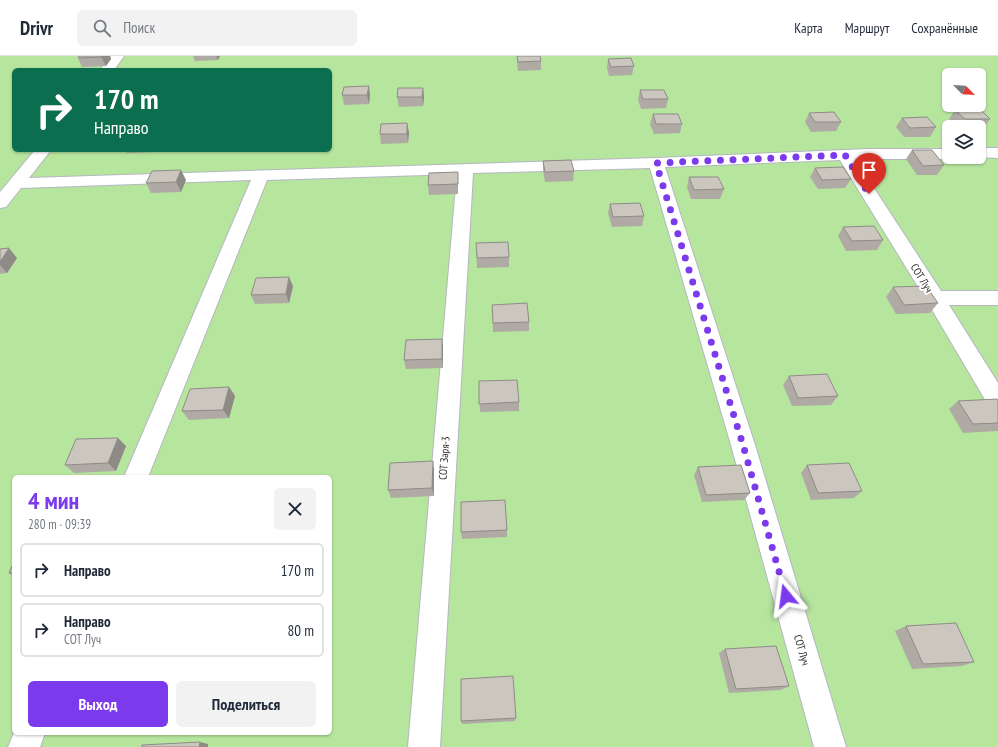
<!DOCTYPE html>
<html lang="ru">
<head>
<meta charset="utf-8">
<style>
	body { margin:0; font-family:"PT Sans Narrow",sans-serif; background:#f2f2f3; color:#1f2937; height:100vh; display:flex; flex-direction:column; font-size:15px; white-space:nowrap }
	* { box-sizing:border-box; margin:0 }
	p { font-size:13px; color:#747a83 }
	.icon { flex:none; width:22px; height:22px; fill:none; stroke:currentColor; stroke-width:2; stroke-linecap:round; stroke-linejoin:round }
	.map { position:relative; flex:1; overflow:hidden }
	.drawer { position:absolute; left:12px; top:419px; width:320px; height:260px; display:flex; flex-direction:column; background:#fff; border-radius:6px; box-shadow:0 1px 3px #0004 }
	.drawer>* { flex:none }
	.banner { position:absolute; left:12px; top:12px; width:320px; height:84px; border-radius:6px; box-shadow:0 1px 3px #0004; background:#0b6e4f; color:#fff; overflow:hidden }
	.needle { width:26px; rotate:114deg }
	.controls { position:absolute; left:942px; top:12px; display:grid; gap:8px }
	.controls a { display:grid; place-items:center; width:44px; height:44px; border-radius:6px; background:#fff; box-shadow:0 1px 3px #0004; font-size:20px }
	.pin { position:absolute; display:grid; place-items:center; width:34px; height:34px; color:#fff; margin:-41px -17px; border-radius:50% 50% 50% 0; rotate:-45deg; box-shadow:0 0 4px #0007 }
	.pin .icon { rotate:45deg }
	.me { position:absolute; width:44px; margin:-22px; rotate:344deg; stroke-linejoin:round; filter:drop-shadow(0 0 3px #0008) }
	.turn { display:flex; align-items:center; gap:14px; height:84px; padding:0 16px; font-size:18px }
	.turn .icon { width:52px; height:52px; stroke-width:2.5 }
	.turn b { display:block; font-size:28px; line-height:34px }
	.round { display:grid; place-items:center; flex:none; width:42px; height:42px; border-radius:6px; background:#f2f2f3 }
	.head { display:flex; align-items:center; justify-content:space-between; height:68px; padding:0 16px }
	h1 { font-size:24px; font-weight:600; line-height:30px; color:#7c3aed }
	.primary-button { display:flex; gap:8px; margin-top:auto; padding:8px 16px }
	.primary-button a { flex:1; height:46px; border-radius:6px; background:#7c3aed; color:#fff; font-size:16px; font-weight:600; line-height:46px; text-align:center }
	.primary-button a+a { background:#f2f2f3; color:#1f2937 }
	ul { padding:0; list-style:none }
	li { display:flex; align-items:center; gap:12px; height:54px; margin:0 8px 6px; padding:0 8px; border:2px solid #e0e1e3; border-radius:6px }
	li div { flex:1 }
	li b { display:block; font-size:15px }
	li em { font-style:normal }
	header { display:flex; align-items:center; gap:24px; box-sizing:border-box; height:56px; padding:0 20px; background:#fff; border-bottom:1px solid #e0e1e3 }
	header strong { font-size:19px }
	nav { display:flex; gap:22px; margin-inline-start:auto; font-size:14px }
	.search { width:280px; height:36px; background:#f2f2f3; display:flex; align-items:center; gap:10px; box-sizing:border-box; padding:0 14px; border-radius:6px; color:#747a83; font-size:15px }
	.map>svg:first-child { display:block }
</style>
</head>
<body>
<header>
<strong>Drivr</strong>
<div class="search"><svg class="icon" aria-label="search" viewBox="0 0 24 24"><circle cx="10" cy="10" r="6"/><path d="M15 15l6 6"/></svg>Поиск</div>
<nav><a>Карта</a><a>Маршрут</a><a>Сохранённые</a></nav>
</header>
<div class="map">
<svg width="998" height="691" viewBox="0 0 998 691">
	<rect width="100%" height="100%" fill="#efe9e1"/>
	<path fill="#b6e59e" fill-rule="evenodd" d="M0 0H998V691H0ZM14 14H330V94H14ZM949 19H979V49H949ZM949 71H979V101H949ZM14 421H330V677H14Z"/>
	<g fill="none" stroke-linecap="round" stroke-linejoin="round">
		<defs>
			<g id="minor">
				<polygon points="111,0 124,0 114,14 100,14"/>
				<polygon points="979,92 998,92 998,102 977,101 979,101"/>
				<polygon points="868,93 949,93 949,101 955,101 949,103 855,103 941,235 998,235 998,249 949,249 998,327 998,355 990,352 928,247 840,104 665,111 755,389 846,691 814,691 731,389 650,112 473,117 440,691 408,691 457,118 267,124 148,421 124,421 251,124 21,132 6,151 0,152 0,136 35,94 51,94 29,122 656,102"/>
				<polygon points="14,677 45,677 40,691 8,691"/>
			</g>
		</defs>
		<use href="#minor" stroke="#b4b7c1" stroke-width="2"/>
		<use href="#minor" fill="#fff" fill-rule="evenodd"/>
	</g>
	<g fill="#afaba4">
		<polygon points="79,0 110,0 111,3 106,10 82,11 78,2"/>
		<polygon points="193,0 220,0 218,4 195,5"/>
		<polygon points="517,0 540,0 541,5 541,14 518,15 517,7"/>
		<polygon points="608,3 634,10 632,19 609,20 607,12"/>
		<polygon points="344,31 370,39 369,48 344,49 342,39"/>
		<polygon points="398,32 423,32 424,41 423,50 399,51 397,41"/>
		<polygon points="640,34 668,43 666,52 641,53 638,44"/>
		<polygon points="955,54 990,63 984,72 979,72 979,71 957,71 949,63"/>
		<polygon points="809,57 841,66 836,75 811,76 805,66"/>
		<polygon points="653,58 682,68 680,77 654,78 650,68"/>
		<polygon points="902,62 936,71 930,81 904,81 896,71"/>
		<polygon points="407,67 409,77 408,87 381,88 380,78"/>
		<polygon points="126,94 156,94 154,96 127,97"/>
		<polygon points="912,94 944,109 937,119 917,119 906,103"/>
		<polygon points="543,105 574,115 573,125 545,126 543,114"/>
		<polygon points="815,112 851,123 845,132 818,133 810,121"/>
		<polygon points="458,116 458,138 429,139 428,129"/>
		<polygon points="689,121 724,133 720,143 691,143 687,131"/>
		<polygon points="186,124 181,136 151,137 146,127"/>
		<polygon points="610,148 644,160 642,170 612,171 608,157"/>
		<polygon points="843,171 883,184 877,194 846,195 838,180"/>
		<polygon points="476,187 509,201 509,211 477,212"/>
		<polygon points="0,193 17,202 7,217 0,218"/>
		<polygon points="293,230 289,247 255,248 251,239"/>
		<polygon points="893,231 938,247 930,257 896,258 886,241"/>
		<polygon points="492,249 529,266 529,275 493,276"/>
		<polygon points="442,283 443,292 443,312 406,313 404,304"/>
		<polygon points="789,320 838,340 831,349 792,350 783,329"/>
		<polygon points="479,325 519,346 519,355 480,356"/>
		<polygon points="229,331 235,340 229,362 189,364 182,355"/>
		<polygon points="958,345 998,345 998,375 963,377 949,353"/>
		<polygon points="126,390 116,415 74,417 65,409"/>
		<polygon points="807,409 862,435 854,442 811,444 801,417"/>
		<polygon points="698,411 750,437 744,444 702,446 694,419"/>
		<polygon points="434,413 434,440 391,442 388,434"/>
		<polygon points="507,474 507,481 462,483 461,476"/>
		<polygon points="14,506 14,520 9,517"/>
		<polygon points="906,570 974,606 962,610 912,613 895,575"/>
		<polygon points="725,593 789,630 781,634 729,637 719,597"/>
		<polygon points="516,662 515,665 462,668 461,665"/>
	</g>
	<g fill="#8e8b86">
		<polygon points="102,0 110,0 111,3 106,10 101,1"/>
		<polygon points="216,0 220,0 218,4"/>
		<polygon points="369,30 370,39 369,48 367,39"/>
		<polygon points="423,32 424,41 423,50 422,41"/>
		<polygon points="407,67 409,77 408,87 407,78"/>
		<polygon points="181,114 186,124 181,136 176,126"/>
		<polygon points="9,192 17,202 7,217 0,209 0,206"/>
		<polygon points="289,221 293,230 289,247 286,238"/>
		<polygon points="442,283 443,292 443,312 442,303"/>
		<polygon points="229,331 235,340 229,362 223,354"/>
		<polygon points="118,382 126,390 116,415 108,407"/>
		<polygon points="433,405 434,413 434,440 432,432"/>
		<polygon points="200,686 208,688 208,691 199,691"/>
	</g>
	<g fill="#cbc7bf" stroke="#8e8b86">
		<polygon points="79,0 102,0 101,1 78,2"/>
		<polygon points="517,0 540,0 541,5 518,6"/>
		<polygon points="631,2 634,10 611,11 608,3"/>
		<polygon points="369,30 367,39 342,39 344,31"/>
		<polygon points="398,32 423,32 422,41 397,41"/>
		<polygon points="640,34 664,34 668,43 643,43"/>
		<polygon points="980,53 990,63 965,63 955,54"/>
		<polygon points="834,56 841,66 815,66 809,57"/>
		<polygon points="653,58 678,58 682,68 656,68"/>
		<polygon points="927,61 936,71 910,72 902,62"/>
		<polygon points="407,67 407,78 380,78 381,68"/>
		<polygon points="912,94 932,94 944,109 923,110"/>
		<polygon points="571,104 574,115 545,116 543,105"/>
		<polygon points="843,111 851,123 822,124 815,112"/>
		<polygon points="181,114 176,126 146,127 152,115"/>
		<polygon points="458,116 458,128 428,129 429,117"/>
		<polygon points="689,121 718,121 724,133 694,134"/>
		<polygon points="640,147 644,160 613,161 610,148"/>
		<polygon points="874,170 883,184 852,185 843,171"/>
		<polygon points="508,186 509,201 477,202 476,187"/>
		<polygon points="9,192 0,206 0,193"/>
		<polygon points="289,221 286,238 251,239 256,222"/>
		<polygon points="926,230 938,247 904,249 893,231"/>
		<polygon points="527,247 529,266 493,267 492,249"/>
		<polygon points="442,283 442,303 404,304 406,284"/>
		<polygon points="827,318 838,340 798,342 789,320"/>
		<polygon points="517,324 519,346 479,348 479,325"/>
		<polygon points="229,331 223,354 182,355 190,333"/>
		<polygon points="997,343 998,345 998,367 973,368 958,345"/>
		<polygon points="118,382 108,407 65,409 76,383"/>
		<polygon points="433,405 432,432 388,434 390,407"/>
		<polygon points="849,407 862,435 818,437 807,409"/>
		<polygon points="741,409 750,437 706,439 698,411"/>
		<polygon points="505,444 507,474 461,476 461,446"/>
		<polygon points="14,506 14,517 9,517"/>
		<polygon points="956,567 974,606 923,608 906,570"/>
		<polygon points="776,590 789,630 736,633 725,593"/>
		<polygon points="513,620 516,662 461,665 461,623"/>
		<polygon points="200,686 199,691 142,691 142,689"/>
	</g>
	<g fill="none" stroke-linecap="round" stroke-linejoin="round">
		<polyline stroke="#7c3aed" stroke-width="7" stroke-dasharray="0 12.6" points="786,540 743,389 656,107 845,99 869,138"/>
	</g>
	<g text-anchor="middle" stroke-width="4" stroke-linejoin="round" paint-order="stroke">
		<g font-size="11" fill="#2e2e2e" stroke="#fff">
			<text transform="translate(922 222) rotate(58)" y="4">СОТ Луч</text>
			<text transform="translate(444 402) rotate(-86)" y="4">СОТ Заря-3</text>
			<text transform="translate(802 594) rotate(74)" y="4">СОТ Луч</text>
		</g>
	</g>
</svg>
<div class="controls">
<a><svg class="needle" viewBox="-14 -14 28 28"><path d="M0-13l5 13h-10z" fill="#e53935"/><path d="M0 13l5-13h-10z" fill="#747a83"/></svg></a>
<a><svg class="icon" aria-label="layers" viewBox="0 0 24 24"><path d="M12 4l9 5-9 5-9-5zM3 14l9 5 9-5"/></svg></a>
</div>
<div class="pin" style="left:869px;top:138px;background:#d93025"><svg class="icon" aria-label="arrive" viewBox="0 0 24 24"><path d="M6 21V4h12l-3 4 3 4H6"/></svg></div>
<svg class="me" style="left:786px;top:540px" viewBox="-20 -20 40 40"><path d="M0-17L14 15 0 8-14 15z" fill="#7c3aed" stroke="#fff" stroke-width="4"/></svg>
<div class="banner">
<div class="turn"><svg class="icon" aria-label="right" viewBox="0 0 24 24"><path d="M7 20v-9h11M14 6l5 5-5 5"/></svg><div><b>170 m</b>Направо</div></div>
</div>
<section class="drawer">
<div class="head"><div><h1>4 мин</h1><p>280 m · 09:39</p></div><a class="round"><svg class="icon" aria-label="close" viewBox="0 0 24 24"><path d="M6 6l12 12M18 6L6 18"/></svg></a></div>
<ul>
<li><svg class="icon" aria-label="right" viewBox="0 0 24 24"><path d="M7 20v-9h11M14 6l5 5-5 5"/></svg><div><b>Направо</b></div><em>170 m</em></li>
<li><svg class="icon" aria-label="right" viewBox="0 0 24 24"><path d="M7 20v-9h11M14 6l5 5-5 5"/></svg><div><b>Направо</b><p>СОТ Луч</p></div><em>80 m</em></li>
</ul>
<div class="primary-button"><a>Выход</a><a>Поделиться</a></div>
</section>
</div>
</body>
</html>
